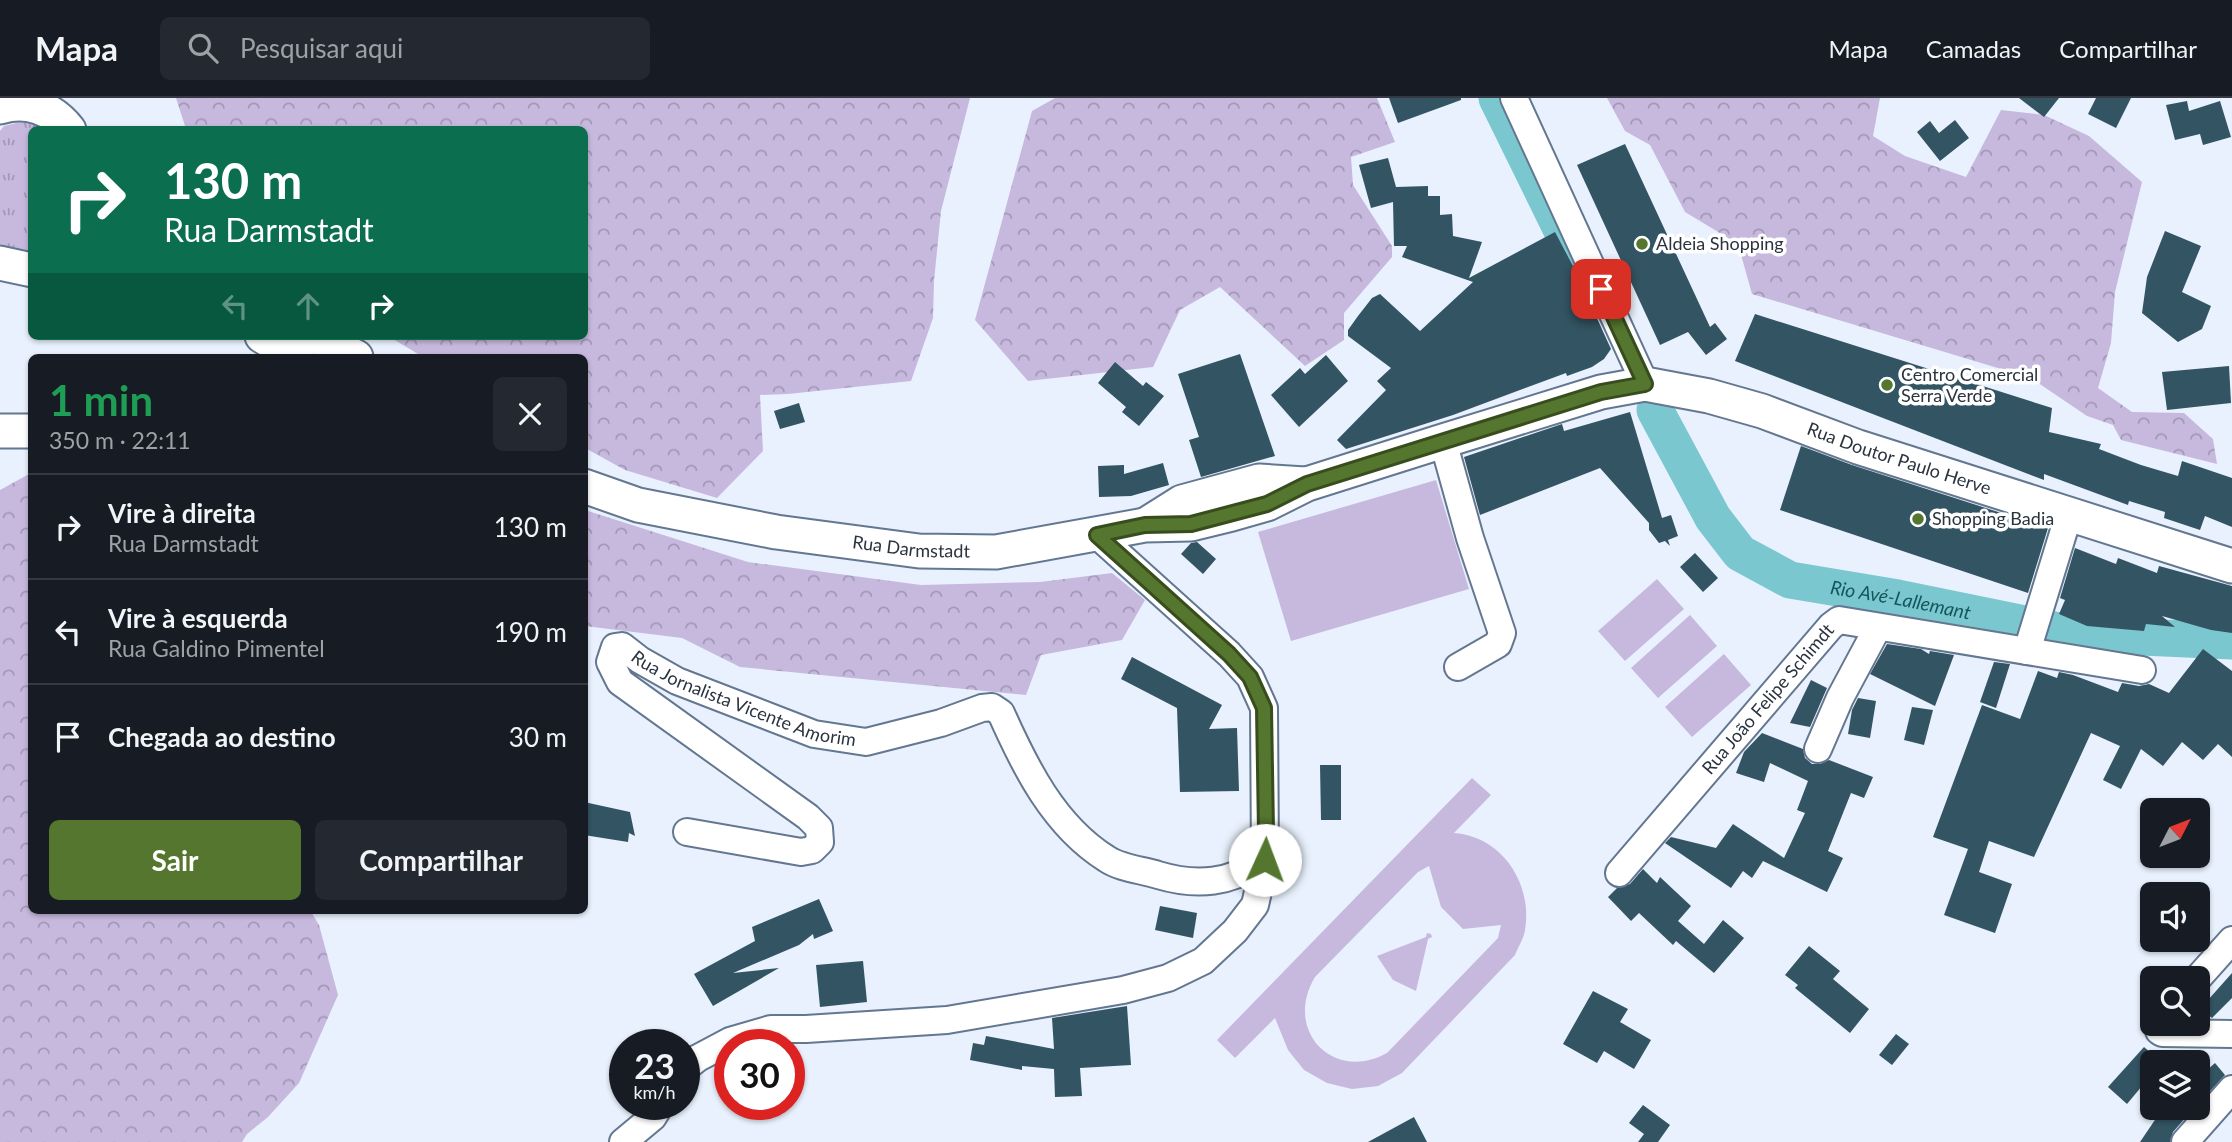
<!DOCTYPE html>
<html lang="pt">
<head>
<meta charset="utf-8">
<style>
	body { margin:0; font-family:Lato,sans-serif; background:#242831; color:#f1f3f6; height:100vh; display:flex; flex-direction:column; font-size:26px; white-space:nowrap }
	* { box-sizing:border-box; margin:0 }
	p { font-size:23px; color:#9ea1a6 }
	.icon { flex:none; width:38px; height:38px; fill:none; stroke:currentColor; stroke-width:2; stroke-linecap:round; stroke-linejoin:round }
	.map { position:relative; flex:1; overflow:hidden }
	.side { position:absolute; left:28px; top:256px; width:560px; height:560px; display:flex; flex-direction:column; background:#171b24; border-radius:10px; box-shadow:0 2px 5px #0004 }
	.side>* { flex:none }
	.top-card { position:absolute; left:28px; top:28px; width:560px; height:214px; border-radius:10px; box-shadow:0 2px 5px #0004; background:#0b6e4f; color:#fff; overflow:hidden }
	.needle { width:46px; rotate:48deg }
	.controls { position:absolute; left:2140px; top:700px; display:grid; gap:14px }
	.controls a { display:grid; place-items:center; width:70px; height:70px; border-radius:10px; background:#171b24; box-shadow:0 2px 5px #0004; font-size:35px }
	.speed { position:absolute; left:609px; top:931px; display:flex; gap:14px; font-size:35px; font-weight:700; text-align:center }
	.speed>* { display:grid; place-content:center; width:91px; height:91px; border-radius:50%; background:#171b24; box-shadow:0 2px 5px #0004; line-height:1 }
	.speed small { font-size:18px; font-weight:400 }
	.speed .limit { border:10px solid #d22; background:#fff; color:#111 }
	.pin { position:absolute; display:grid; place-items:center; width:60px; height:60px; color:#fff; margin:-30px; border-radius:14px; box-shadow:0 4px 10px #0006 }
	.me { position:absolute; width:77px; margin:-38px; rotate:2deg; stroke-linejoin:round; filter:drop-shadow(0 0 5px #0008) }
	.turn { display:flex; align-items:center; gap:24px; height:147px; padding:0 21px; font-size:32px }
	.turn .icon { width:91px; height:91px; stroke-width:2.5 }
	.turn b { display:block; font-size:49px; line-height:60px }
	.lanes { display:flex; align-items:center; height:66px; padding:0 21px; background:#0003; justify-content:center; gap:35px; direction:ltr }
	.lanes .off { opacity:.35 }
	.round { display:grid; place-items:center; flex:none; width:74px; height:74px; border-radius:10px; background:#242831 }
	.summary { display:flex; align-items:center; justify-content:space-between; height:119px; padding:0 21px }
	h1 { font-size:42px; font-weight:700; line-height:52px; color:#1e9e55 }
	.cta { display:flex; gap:14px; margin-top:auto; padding:14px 21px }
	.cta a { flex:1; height:80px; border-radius:10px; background:#54762e; color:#fff; font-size:28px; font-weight:700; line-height:80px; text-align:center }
	.cta a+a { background:#242831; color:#f1f3f6 }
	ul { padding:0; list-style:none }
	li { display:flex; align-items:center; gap:21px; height:105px; padding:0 21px; border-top:2px solid #363941 }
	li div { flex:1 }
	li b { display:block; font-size:26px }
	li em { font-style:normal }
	header { display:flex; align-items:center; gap:42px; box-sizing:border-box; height:98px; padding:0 35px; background:#171b24; border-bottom:2px solid #363941 }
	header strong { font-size:33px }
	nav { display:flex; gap:38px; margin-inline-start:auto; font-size:24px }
	.search { width:490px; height:63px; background:#242831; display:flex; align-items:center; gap:18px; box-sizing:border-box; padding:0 24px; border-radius:10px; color:#9ea1a6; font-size:26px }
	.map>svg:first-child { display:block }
</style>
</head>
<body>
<header>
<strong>Mapa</strong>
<div class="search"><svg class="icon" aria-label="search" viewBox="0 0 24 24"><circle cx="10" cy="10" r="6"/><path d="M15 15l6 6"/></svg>Pesquisar aqui</div>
<nav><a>Mapa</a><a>Camadas</a><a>Compartilhar</a></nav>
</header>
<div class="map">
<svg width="2232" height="1044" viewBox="0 0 2232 1044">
	<defs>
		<pattern id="grass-tufts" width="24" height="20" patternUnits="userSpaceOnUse" patternTransform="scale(1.75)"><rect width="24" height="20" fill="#c7b9de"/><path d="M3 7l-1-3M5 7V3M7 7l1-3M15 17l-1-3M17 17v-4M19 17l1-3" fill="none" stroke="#a297b5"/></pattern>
		<pattern id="forest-crowns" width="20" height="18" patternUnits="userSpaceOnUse" patternTransform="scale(1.75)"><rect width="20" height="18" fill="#c7b9de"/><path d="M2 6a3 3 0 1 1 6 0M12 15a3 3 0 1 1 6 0" fill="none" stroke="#a297b5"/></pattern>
	</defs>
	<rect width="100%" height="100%" fill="#e8f1fd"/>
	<polygon fill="url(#grass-tufts)" points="33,21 58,31 32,32 31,159 0,155 0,33 4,28"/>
	<g fill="url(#forest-crowns)">
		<polygon points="176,0 970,0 941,113 934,183 933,220 911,283 788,296 760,297 763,353 717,400 625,372 585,350 584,259 423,259 388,238 584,238 584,32 186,31"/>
		<polygon points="1055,0 1377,0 1395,44 1351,59 1353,87 1392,148 1392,159 1344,215 1344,242 1305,268 1220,189 1180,212 1153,269 1028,283 975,222 1032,13"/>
		<polygon points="1607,0 1880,0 1873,38 1905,58 1966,79 2001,12 2044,17 2089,38 2142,84 2115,194 2111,245 2098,290 2132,314 2184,315 2213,341 2217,366 2121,342 2113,327 2087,318 2031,280 1752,196 1738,146 1685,114 1650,47 1625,33"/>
		<polygon points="29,376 32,376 32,812 310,812 319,827 338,897 299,985 268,1019 247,1036 242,1044 0,1044 0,392"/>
		<polygon points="585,412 748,464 921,487 1040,484 1112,475 1145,502 1122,542 1041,557 1026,597 740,569 682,540 585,528"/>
	</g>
	<g fill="#c7b9de" fill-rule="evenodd">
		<polygon points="1436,382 1469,491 1291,543 1258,434"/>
		<polygon points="1657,481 1684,511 1625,563 1598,533"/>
		<polygon points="1690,517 1717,548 1658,600 1631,570"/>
		<polygon points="1724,556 1751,587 1692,639 1665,609"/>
		<path d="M1472 680 1491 697 1454 735C1502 738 1533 786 1525 832 1524 840 1518 849 1515 857L1402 975 1378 988 1352 991 1327 985 1304 972 1288 952 1275 920 1235 960 1217 942ZM1429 768 1441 809 1463 831 1501 827 1498 840 1387 955C1333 985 1283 932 1315 879L1418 774Z"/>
		<polygon points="1427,835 1431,836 1432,839 1428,841 1416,893 1393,882 1377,858 1426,839"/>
	</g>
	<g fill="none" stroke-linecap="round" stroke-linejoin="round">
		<g stroke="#7bc7cf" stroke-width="37">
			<polyline points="1497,0 1575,159"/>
			<path id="s1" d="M1655 312 1713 420 1740 455 1790 482 1898 500 2074 536 2232 543"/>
		</g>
	</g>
	<g fill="#335463">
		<polygon points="1389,0 1461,0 1461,2 1398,25"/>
		<polygon points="2019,0 2059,0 2044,19"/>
		<polygon points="2096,0 2131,0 2116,30 2088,16"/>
		<polygon points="2187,3 2189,13 2220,3 2231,39 2203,47 2200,36 2175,42 2166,7"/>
		<polygon points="1955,22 1969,40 1940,63 1917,34 1930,23 1939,35"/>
		<polygon points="1625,46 1710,229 1715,225 1727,241 1706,257 1688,234 1660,247 1577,67"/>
		<polygon points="1388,60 1396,89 1428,88 1428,98 1440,98 1440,117 1452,116 1453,138 1482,144 1469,180 1555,134 1574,170 1611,251 1604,261 1592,269 1567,278 1566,275 1453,317 1346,351 1337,342 1386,292 1377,283 1391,270 1348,238 1348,232 1358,218 1372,200 1380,196 1420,233 1473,184 1402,159 1407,148 1394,148 1393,104 1371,110 1359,67"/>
		<polygon points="2165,133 2201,148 2182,194 2211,208 2202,231 2178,244 2142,215 2147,179"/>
		<polygon points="1755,216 2052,310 2049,334 2101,346 2099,351 2141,367 2178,378 2182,363 2232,380 2232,429 2205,418 2200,432 2164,420 2165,414 2129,403 2128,407 2044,376 2044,382 1735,263"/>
		<polygon points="1240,256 1275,358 1201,379 1189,342 1199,339 1178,276"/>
		<polygon points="1326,257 1348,283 1299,329 1271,297 1300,270 1305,276"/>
		<polygon points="1115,264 1143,288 1146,284 1164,298 1139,328 1122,314 1126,309 1098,285"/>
		<polygon points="2229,268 2231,305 2167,312 2162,274"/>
		<polygon points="799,305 805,324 780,331 774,313"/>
		<polygon points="1630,314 1662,420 1671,417 1678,438 1668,442 1670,448 1665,443 1659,445 1649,432 1649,425 1600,370 1480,417 1464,359 1562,326 1564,333"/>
		<polygon points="1801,348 1852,367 2048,430 2028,495 1780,412"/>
		<polygon points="1163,365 1169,387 1131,398 1099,399 1098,368 1124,367 1124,376"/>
		<polygon points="1197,444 1216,461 1203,476 1181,456 1191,445"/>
		<polygon points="2075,450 2116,466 2118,460 2157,475 2159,468 2232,488 2232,535 2211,532 2162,518 2175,529 2146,526 2144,533 2087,528 2059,516 2065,502 2060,500"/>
		<polygon points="1695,455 1718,480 1703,494 1680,469"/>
		<polygon points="1887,546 1921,551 1929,556 1930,553 1954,557 1935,608 1870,576"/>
		<polygon points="2203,551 2232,573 2232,659 2218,646 2203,662 2182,644 2163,668 2141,651 2121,691 2103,682 2120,648 2091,635 2034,759 1989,743 1979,774 2012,786 1995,835 1944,817 1968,751 1933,739 1982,607 2020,621 2038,573 2057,580 2059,574 2073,577 2118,594 2122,585 2139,588 2149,586 2169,595"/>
		<polygon points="1132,559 1222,607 1209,631 1237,630 1239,693 1180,694 1177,610 1121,581"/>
		<polygon points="1994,564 2010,566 1996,610 1980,604"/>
		<polygon points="1811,582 1827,590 1810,629 1790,625"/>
		<polygon points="1858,600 1876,603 1870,640 1848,636 1852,612"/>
		<polygon points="1912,609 1933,612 1924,647 1904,642"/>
		<polygon points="1762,635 1803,651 1805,660 1812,666 1820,666 1829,662 1873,679 1864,700 1851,695 1845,710 1828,753 1843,760 1827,794 1763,763 1752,780 1743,773 1731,790 1665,745 1671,739 1716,750 1733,726 1784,760 1805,715 1797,712 1808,683 1770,665 1764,684 1736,675 1744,654"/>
		<polygon points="1320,667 1341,667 1341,722 1321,722"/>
		<polygon points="584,704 630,714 635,738 629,735 628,744 584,737"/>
		<polygon points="1643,771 1657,785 1660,779 1691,808 1678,823 1704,846 1723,822 1744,840 1714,875 1676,843 1673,847 1639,815 1631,823 1608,799 1617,790 1630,786"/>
		<polygon points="819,801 833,833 814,841 813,836 799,847 733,875 779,870 713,908 694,876 755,843 752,829"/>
		<polygon points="1160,808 1197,815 1193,840 1155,832"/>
		<polygon points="1809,848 1840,873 1833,881 1869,911 1850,935 1795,890 1798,887 1785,877"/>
		<polygon points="863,863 867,904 820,909 816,867"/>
		<polygon points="2232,875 2232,900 2212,920 2200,911"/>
		<polygon points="1593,893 1628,911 1620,924 1651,942 1634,971 1604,953 1597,965 1563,946"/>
		<polygon points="1127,908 1131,967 1080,970 1082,998 1055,999 1054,971 1022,968 1022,972 970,962 973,945 984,947 986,938 1054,951 1052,920"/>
		<polygon points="1896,936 1909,946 1892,967 1879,957"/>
		<polygon points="2144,949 2152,956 2152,976 2127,1006 2108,989"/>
		<polygon points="2215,965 2225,977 2198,1006 2198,980"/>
		<polygon points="1643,1007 1670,1027 1658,1044 1638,1044 1644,1036 1629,1025"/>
		<polygon points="2163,1010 2194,1010 2173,1034 2170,1044 2140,1044"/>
		<polygon points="1414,1019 1427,1044 1368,1044"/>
	</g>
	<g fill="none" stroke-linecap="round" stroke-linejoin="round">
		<defs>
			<g id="minor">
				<polyline points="1514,0 1645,286"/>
				<polyline points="1443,343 1470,440 1502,535 1498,546 1458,569"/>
				<polyline points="2027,553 2069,416"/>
				<polyline points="1818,651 1840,600 1878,529"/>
				<path id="s2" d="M687 734 801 754 812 752 820 744 819 730 808 719 620 584 610 564 615 549 622 548 640 562 677 583 814 636 866 644 941 625 982 610 992 609 1001 615C1025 669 1054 728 1107 761 1120 770 1142 772 1158 777 1198 789 1230 785 1265 762"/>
				<path id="s3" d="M1619 775 1831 528 1839 522 2142 572"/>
				<polyline points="2198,880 2232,842"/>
				<polyline points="2158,926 2159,933 2162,935 2232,936"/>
				<polyline points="684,971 698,960 730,943 771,931 806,931 947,922 1123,892 1168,880 1203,863 1235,833 1255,807 1265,762 1264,610 1250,579 1229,556 1097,437"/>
				<polyline points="623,1044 653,1019 661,1006"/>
				<polyline points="2185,1044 2232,991"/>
			</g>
			<g id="major">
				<path d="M0 9C27 1 52 10 69 32"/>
				<polyline points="0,165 32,172"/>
				<polyline points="262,238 297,259"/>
				<polyline points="315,238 356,259"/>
				<polyline points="0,333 32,333"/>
				<path id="s4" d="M584 388 638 407 776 434 919 453 996 454 1145 427 1191 426 1232 416 1267 406 1307 386 1443 343 1601 294 1645 286 1709 298 1762 313 1858 349 2232 468"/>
				<polyline points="1147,426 1182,404 1259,383 1305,386"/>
			</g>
		</defs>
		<use href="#minor" stroke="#637790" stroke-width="30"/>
		<use href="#major" stroke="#637790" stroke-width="37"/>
		<use href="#minor" stroke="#fff" stroke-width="26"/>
		<use href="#major" stroke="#fff" stroke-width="33"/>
	</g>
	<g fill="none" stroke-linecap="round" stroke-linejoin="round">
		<defs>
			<polyline id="route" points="1265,762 1266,733 1264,610 1250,579 1229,556 1097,437 1145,427 1191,426 1267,406 1307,386 1601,294 1645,286 1601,191"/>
		</defs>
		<use href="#route" stroke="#374d1e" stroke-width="18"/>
		<use href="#route" stroke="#54762e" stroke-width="12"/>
	</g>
	<g fill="#54762e" stroke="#fff" stroke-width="2.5">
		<circle cx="1642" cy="146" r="7"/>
		<circle cx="1887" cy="287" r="7"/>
		<circle cx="1918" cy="421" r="7"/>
	</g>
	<g text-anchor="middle" stroke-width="7" stroke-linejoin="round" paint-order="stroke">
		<g font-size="18" fill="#2a333e" stroke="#fff" text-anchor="start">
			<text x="1656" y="152">Aldeia Shopping</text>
			<text x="1901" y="283">Centro Comercial<tspan x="1901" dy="21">Serra Verde</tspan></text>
			<text x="1932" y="427">Shopping Badia</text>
		</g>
		<g font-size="18" fill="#2a333e" stroke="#fff">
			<text dy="6" stroke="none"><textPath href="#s4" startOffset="1358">Rua Doutor Paulo Herve</textPath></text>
			<text dy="6" stroke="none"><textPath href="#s4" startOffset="334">Rua Darmstadt</textPath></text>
			<text dy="6" stroke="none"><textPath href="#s2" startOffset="579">Rua Jornalista Vicente Amorim</textPath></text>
			<text dy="6" stroke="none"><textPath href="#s3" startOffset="229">Rua João Felipe Schimdt</textPath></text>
		</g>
		<g font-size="19" font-style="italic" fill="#14565c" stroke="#fff">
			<text dy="7" stroke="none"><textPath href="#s1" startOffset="336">Rio Avé‐Lallemant</textPath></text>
		</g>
	</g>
</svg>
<div class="controls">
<a><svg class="needle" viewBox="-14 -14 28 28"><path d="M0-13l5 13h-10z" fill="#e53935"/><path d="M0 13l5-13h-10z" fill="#9ea1a6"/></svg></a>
<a><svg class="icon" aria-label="sound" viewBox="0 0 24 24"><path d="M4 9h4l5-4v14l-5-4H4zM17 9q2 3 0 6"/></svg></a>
<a><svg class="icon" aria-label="search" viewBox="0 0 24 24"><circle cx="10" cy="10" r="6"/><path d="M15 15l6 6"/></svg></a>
<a><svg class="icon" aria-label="layers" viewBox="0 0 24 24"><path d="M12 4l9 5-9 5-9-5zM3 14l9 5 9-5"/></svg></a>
</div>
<div class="speed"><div>23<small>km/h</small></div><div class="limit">30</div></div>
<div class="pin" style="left:1601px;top:191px;background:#d93025"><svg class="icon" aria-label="arrive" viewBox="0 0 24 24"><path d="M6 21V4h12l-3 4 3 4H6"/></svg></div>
<svg class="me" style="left:1265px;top:762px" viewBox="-20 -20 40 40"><circle r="19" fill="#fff"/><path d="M0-13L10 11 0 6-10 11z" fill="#54762e"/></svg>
<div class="top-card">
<div class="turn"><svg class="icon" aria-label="right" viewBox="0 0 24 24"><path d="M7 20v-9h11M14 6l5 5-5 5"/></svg><div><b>130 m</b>Rua Darmstadt</div></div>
<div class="lanes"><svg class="icon off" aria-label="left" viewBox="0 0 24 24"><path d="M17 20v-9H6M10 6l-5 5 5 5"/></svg><svg class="icon off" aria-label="ahead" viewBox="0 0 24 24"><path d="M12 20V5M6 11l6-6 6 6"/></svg><svg class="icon" aria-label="right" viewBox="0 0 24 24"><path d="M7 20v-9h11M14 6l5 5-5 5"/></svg></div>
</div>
<section class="side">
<div class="summary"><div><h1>1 min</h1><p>350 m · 22:11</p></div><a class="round"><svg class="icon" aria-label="close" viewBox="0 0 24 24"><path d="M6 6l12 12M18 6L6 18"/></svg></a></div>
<ul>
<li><svg class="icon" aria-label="right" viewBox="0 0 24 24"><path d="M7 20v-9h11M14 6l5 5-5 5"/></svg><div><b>Vire à direita</b><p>Rua Darmstadt</p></div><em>130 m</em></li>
<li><svg class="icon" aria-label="left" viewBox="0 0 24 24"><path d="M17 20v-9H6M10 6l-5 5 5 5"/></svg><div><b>Vire à esquerda</b><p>Rua Galdino Pimentel</p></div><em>190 m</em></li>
<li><svg class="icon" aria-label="arrive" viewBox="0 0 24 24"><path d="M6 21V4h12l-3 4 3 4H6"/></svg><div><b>Chegada ao destino</b></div><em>30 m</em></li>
</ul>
<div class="cta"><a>Sair</a><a>Compartilhar</a></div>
</section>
</div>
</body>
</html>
